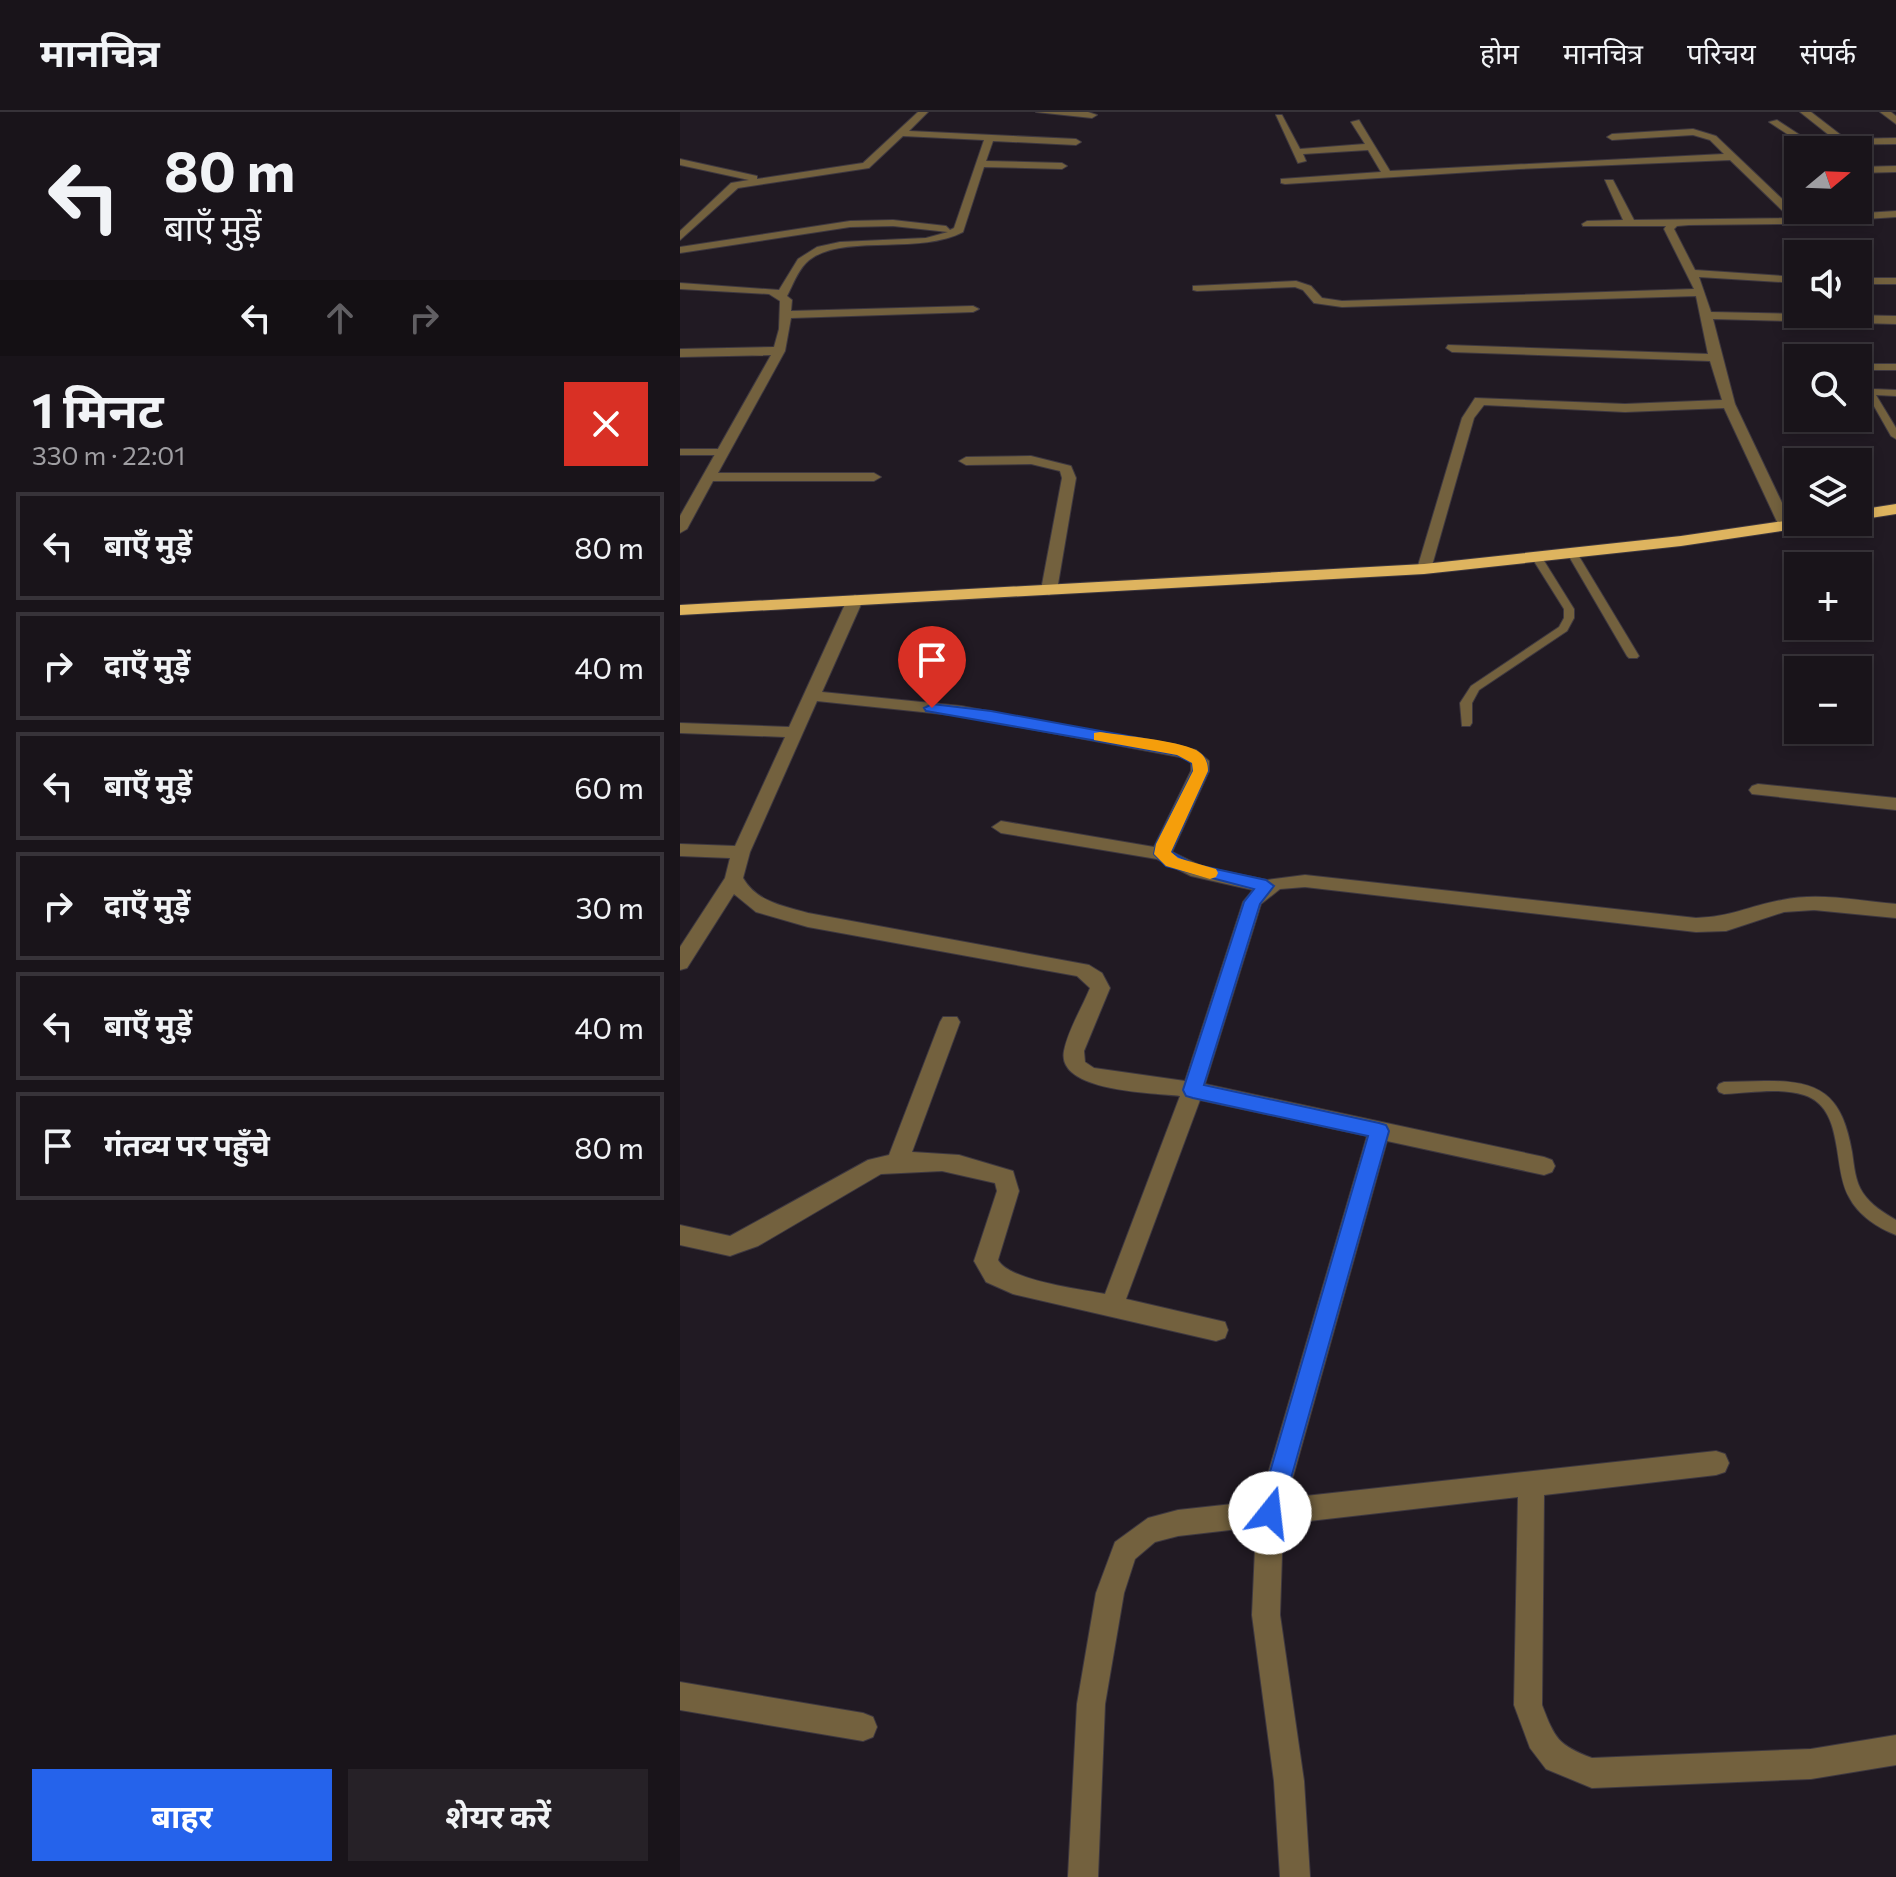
<!DOCTYPE html>
<html lang="hi">
<head>
<meta charset="utf-8">
<style>
	body { margin:0; font-family:Commissioner,"Noto Sans Devanagari",sans-serif; background:#262127; color:#f1f3f6; height:100vh; display:flex; flex-direction:column; font-size:30px; white-space:nowrap }
	* { box-sizing:border-box; margin:0 }
	p { font-size:26px; color:#9f9ea2 }
	.icon { flex:none; width:44px; height:44px; fill:none; stroke:currentColor; stroke-width:2; stroke-linecap:round; stroke-linejoin:round }
	.map { position:relative; flex:1; overflow:hidden }
	.sheet { display:flex; flex-direction:column; background:#19141a; width:680px }
	.sheet>* { flex:none }
	.hud { background:#19141a; color:#f1f3f6; overflow:hidden }
	.needle { width:52px; rotate:71deg }
	.tools { position:absolute; left:1104px; top:24px; display:grid; gap:16px }
	.tools a { display:grid; place-items:center; width:88px; height:88px; border-radius:0px; background:#19141a; box-shadow:0 4px 12px #0003,0 0 0 2px #373339; font-size:40px }
	.pin { position:absolute; display:grid; place-items:center; width:68px; height:68px; color:#fff; margin:-82px -34px; border-radius:50% 50% 50% 0; rotate:-45deg; box-shadow:0 0 8px #0007 }
	.pin .icon { rotate:45deg }
	.me { position:absolute; width:88px; margin:-44px; rotate:16deg; stroke-linejoin:round; filter:drop-shadow(0 0 6px #0008) }
	.turn { display:flex; align-items:center; gap:28px; height:168px; padding:0 32px; font-size:36px }
	.turn .icon { width:104px; height:104px; stroke-width:2.5 }
	.turn b { display:block; font-size:56px; line-height:68px }
	.lanes { display:flex; align-items:center; height:76px; padding:0 32px; background:#0003; justify-content:center; gap:40px; direction:ltr }
	.lanes .off { opacity:.35 }
	.round { display:grid; place-items:center; flex:none; width:84px; height:84px; border-radius:0px; background:#262127 }
	.overview { display:flex; align-items:center; justify-content:space-between; height:136px; padding:0 32px }
	h1 { font-size:48px; font-weight:700; line-height:60px }
	.primary-button { display:flex; gap:16px; margin-top:auto; padding:16px 32px }
	.primary-button a { flex:1; height:92px; border-radius:0px; background:#2563eb; color:#fff; font-size:32px; font-weight:700; line-height:92px; text-align:center }
	.primary-button a+a { background:#262127; color:#f1f3f6 }
	ul { padding:0; list-style:none }
	li { display:flex; align-items:center; gap:24px; height:108px; margin:0 16px 12px; padding:0 16px; border:4px solid #373339; border-radius:0px }
	li div { flex:1 }
	li b { display:block; font-size:30px }
	li em { font-style:normal }
	header { display:flex; align-items:center; gap:48px; box-sizing:border-box; height:112px; padding:0 40px; background:#19141a; border-bottom:2px solid #373339 }
	header strong { font-size:38px }
	nav { display:flex; gap:44px; margin-inline-start:auto; font-size:28px }
	main { display:flex; flex:1; min-height:0 }
	.map>svg:first-child { display:block }
</style>
</head>
<body>
<header>
<strong>मानचित्र</strong>
<nav><a>होम</a><a>मानचित्र</a><a>परिचय</a><a>संपर्क</a></nav>
</header>
<main>
<section class="sheet">
<div class="hud">
<div class="turn"><svg class="icon" aria-label="left" viewBox="0 0 24 24"><path d="M17 20v-9H6M10 6l-5 5 5 5"/></svg><div><b>80 m</b>बाएँ मुड़ें</div></div>
<div class="lanes"><svg class="icon" aria-label="left" viewBox="0 0 24 24"><path d="M17 20v-9H6M10 6l-5 5 5 5"/></svg><svg class="icon off" aria-label="ahead" viewBox="0 0 24 24"><path d="M12 20V5M6 11l6-6 6 6"/></svg><svg class="icon off" aria-label="right" viewBox="0 0 24 24"><path d="M7 20v-9h11M14 6l5 5-5 5"/></svg></div>
</div>
<div class="overview"><div><h1>1 मिनट</h1><p>330 m · 22:01</p></div><a class="round" style="background:#d93025;color:#fff"><svg class="icon" aria-label="close" viewBox="0 0 24 24"><path d="M6 6l12 12M18 6L6 18"/></svg></a></div>
<ul>
<li><svg class="icon" aria-label="left" viewBox="0 0 24 24"><path d="M17 20v-9H6M10 6l-5 5 5 5"/></svg><div><b>बाएँ मुड़ें</b></div><em>80 m</em></li>
<li><svg class="icon" aria-label="right" viewBox="0 0 24 24"><path d="M7 20v-9h11M14 6l5 5-5 5"/></svg><div><b>दाएँ मुड़ें</b></div><em>40 m</em></li>
<li><svg class="icon" aria-label="left" viewBox="0 0 24 24"><path d="M17 20v-9H6M10 6l-5 5 5 5"/></svg><div><b>बाएँ मुड़ें</b></div><em>60 m</em></li>
<li><svg class="icon" aria-label="right" viewBox="0 0 24 24"><path d="M7 20v-9h11M14 6l5 5-5 5"/></svg><div><b>दाएँ मुड़ें</b></div><em>30 m</em></li>
<li><svg class="icon" aria-label="left" viewBox="0 0 24 24"><path d="M17 20v-9H6M10 6l-5 5 5 5"/></svg><div><b>बाएँ मुड़ें</b></div><em>40 m</em></li>
<li><svg class="icon" aria-label="arrive" viewBox="0 0 24 24"><path d="M6 21V4h12l-3 4 3 4H6"/></svg><div><b>गंतव्य पर पहुँचे</b></div><em>80 m</em></li>
</ul>
<div class="primary-button"><a>बाहर</a><a>शेयर करें</a></div>
</section>
<div class="map">
<svg width="1216" height="1765" viewBox="0 0 1216 1765">
	<rect width="100%" height="100%" fill="#211a23"/>
	<g fill="none" stroke-linecap="round" stroke-linejoin="round">
		<defs>
			<g id="service">
				<polygon points="1170,241 1173,242 1175,246 1167,246 1167,242"/>
				<polygon points="1178,252 1216,252 1216,258 1181,258 1193,277 1216,278 1216,284 1196,283 1216,316 1216,327 1211,324 1178,266"/>
				<polygon points="0,337 43,337 48,340 43,343 0,343"/>
				<polygon points="892,438 897,441 959,544 957,546 949,546 947,544 887,441"/>
				<polygon points="857,443 861,444 894,497 894,506 887,519 799,578 792,591 792,611 790,614 782,614 780,591 791,574 879,515 884,506 884,497 852,446"/>
				<path d="M1084 969C1141 968 1162 983 1172 1040 1174 1053 1175 1070 1183 1081 1191 1093 1204 1101 1216 1108V1123C1198 1116 1178 1103 1169 1085 1152 1055 1165 996 1124 983 1099 975 1069 981 1044 982L1039 980 1037 976 1039 972 1044 970Z"/>
			</g>
			<g id="minor">
				<path d="M238 0H248L229 19 396 27 401 30 396 33 313 29 306 49 382 51 387 54 382 57 304 55 283 120C238 144 157 120 126 151 117 160 113 173 107 184L112 188 111 199 293 194 299 197 293 200 111 206 105 239 38 361H194L201 365 194 369H33L7 417 0 421V404L91 243 0 245V237L94 235 99 217 100 189 89 182 0 177V171L99 178 118 147 137 135 160 130 246 126 268 120 213 114 170 115 0 141V135L170 109 213 108 266 114 270 118 274 116 304 28 223 24 189 56 58 76 0 128V119L51 71 69 68 0 53V47L77 64V67L183 51Z"/>
				<polygon points="356,0 408,0 417,3 412,6"/>
				<polygon points="1120,0 1131,0 1166,27 1216,26 1216,32 1124,33 1089,10 1097,8 1126,27 1154,27"/>
				<polygon points="1200,0 1211,0 1216,4 1216,12"/>
				<polygon points="596,3 602,3 620,37 685,32 671,10 679,8 710,59 1044,42 1030,28 1013,23 932,28 927,25 932,22 1013,17 1036,24 1121,105 1216,99 1216,105 1110,112 1009,113 997,114 994,117 1015,158 1118,165 1118,171 1019,165 1031,200 1216,204 1216,212 1033,207 1055,292 1113,414 1111,417 1106,418 1099,414 1044,296 945,300 804,293 794,306 751,457 744,461 739,460 737,457 782,306 795,286 945,292 1042,288 1030,249 772,240 766,236 768,233 1028,242 1016,184 662,195 634,191 623,178 615,175 517,179 513,178 513,174 616,169 631,174 642,186 662,189 1014,177 984,117 986,114 903,114 902,112 907,109 943,108 925,68 933,68 954,108 1110,106 1050,48 839,57 605,72 601,71 601,67 701,60 688,38 623,42 626,49 618,51"/>
				<polygon points="1216,54 1216,60 1178,61 1178,55"/>
				<rect x="1178" y="166" width="38" height="6"/>
				<polygon points="351,344 391,354 396,366 377,478 369,483 361,478 382,366 380,359 351,352 286,353 279,349 286,345"/>
				<path d="M175 483 183 488 142 580 281 594 516 638 529 649V659L492 740 523 755 587 768 625 763 1016 806C1052 805 1069 794 1102 788 1139 780 1179 789 1216 792V806L1134 798 1104 800 1046 819 1016 820 625 775 600 777 581 792 525 972 864 1045 872 1048 875 1054 872 1060 864 1063 707 1029 607 1386 1036 1339 1045 1342 1049 1351 1045 1360 1036 1363 864 1383 862 1593C875 1627 878 1633 912 1646L1131 1637 1216 1623V1653L1131 1667 912 1676 866 1657 850 1636 834 1593 838 1385 603 1412 600 1503 624 1669 630 1765H600L594 1669 572 1503 576 1415 498 1424 475 1430 455 1447 444 1481 425 1592 418 1765H388L397 1592 416 1481 435 1430 468 1406 498 1398 580 1389 687 1024 520 988 446 1187 545 1210 548 1218 545 1226 536 1229 333 1182 306 1170 294 1149 317 1079 315 1071 262 1059 201 1062 78 1134 58 1141 50 1144 0 1133V1113L50 1124 188 1048 209 1043 260 910 263 905H277L280 910 232 1040 279 1043 333 1059 339 1079 318 1148C330 1169 400 1177 425 1182L500 984C474 981 376 980 384 939 388 918 402 896 410 876L397 864 128 815 76 800 54 782 7 856 0 858V835L45 766 50 746 0 744V732L55 734 105 625 0 621V611L109 615 167 488ZM137 589 281 604 505 646 511 651V659L474 735 321 709 312 715 321 721 477 747 511 764 573 778 563 790 505 969 414 956 405 950 404 939 430 876 422 861 409 853 128 801C103 794 77 790 63 766L70 740Z"/>
				<polygon points="1078,672 1216,686 1216,698 1072,682 1069,678 1072,674"/>
				<polygon points="0,1570 183,1601 193,1605 197,1615 193,1625 183,1629 0,1598"/>
			</g>
			<g id="trunk">
				<polygon points="1216,392 1216,402 1178,408 1178,398"/>
				<polygon points="1118,407 1118,410 1137,410 1129,415 1001,434 744,462 0,503 0,493 744,452 1001,424"/>
			</g>
		</defs>
		<use href="#service" stroke="#3e3840" stroke-width="2"/>
		<use href="#minor" stroke="#3e3840" stroke-width="2"/>
		<use href="#trunk" stroke="#3e3840" stroke-width="2"/>
		<use href="#service" fill="#73613e" fill-rule="evenodd"/>
		<use href="#minor" fill="#73613e" fill-rule="evenodd"/>
		<use href="#trunk" fill="#deb45f" fill-rule="evenodd"/>
	</g>
	<path fill="#2563eb" stroke="#184099" stroke-width="2" d="M252 592 311 599 497 633C514 638 527 640 528 659L491 740 513 752 586 768 594 774 580 792 524 973 699 1011 706 1013 709 1019 599 1409 590 1412 582 1409 578 1401 688 1024 513 986 506 984 503 978 564 790 574 777 486 754 474 742 476 732 513 659 512 651 497 643 246 599 244 596Z"/>
	<path fill="#f59e0b" d="M420 620C444 624 495 628 516 638 525 643 528 650 528 659L491 740 498 746 536 757 538 761 536 765 530 767 486 754 474 742 476 732 513 659 512 651 497 643 414 628V621Z"/>
</svg>
<div class="tools">
<a><svg class="needle" viewBox="-14 -14 28 28"><path d="M0-13l5 13h-10z" fill="#e53935"/><path d="M0 13l5-13h-10z" fill="#9f9ea2"/></svg></a>
<a><svg class="icon" aria-label="sound" viewBox="0 0 24 24"><path d="M4 9h4l5-4v14l-5-4H4zM17 9q2 3 0 6"/></svg></a>
<a><svg class="icon" aria-label="search" viewBox="0 0 24 24"><circle cx="10" cy="10" r="6"/><path d="M15 15l6 6"/></svg></a>
<a><svg class="icon" aria-label="layers" viewBox="0 0 24 24"><path d="M12 4l9 5-9 5-9-5zM3 14l9 5 9-5"/></svg></a>
<a>+</a>
<a>−</a>
</div>
<div class="pin" style="left:252px;top:596px;background:#d93025"><svg class="icon" aria-label="arrive" viewBox="0 0 24 24"><path d="M6 21V4h12l-3 4 3 4H6"/></svg></div>
<svg class="me" style="left:590px;top:1401px" viewBox="-20 -20 40 40"><circle r="19" fill="#fff"/><path d="M0-13L10 11 0 6-10 11z" fill="#2563eb"/></svg>
</div>
</main>
</body>
</html>
